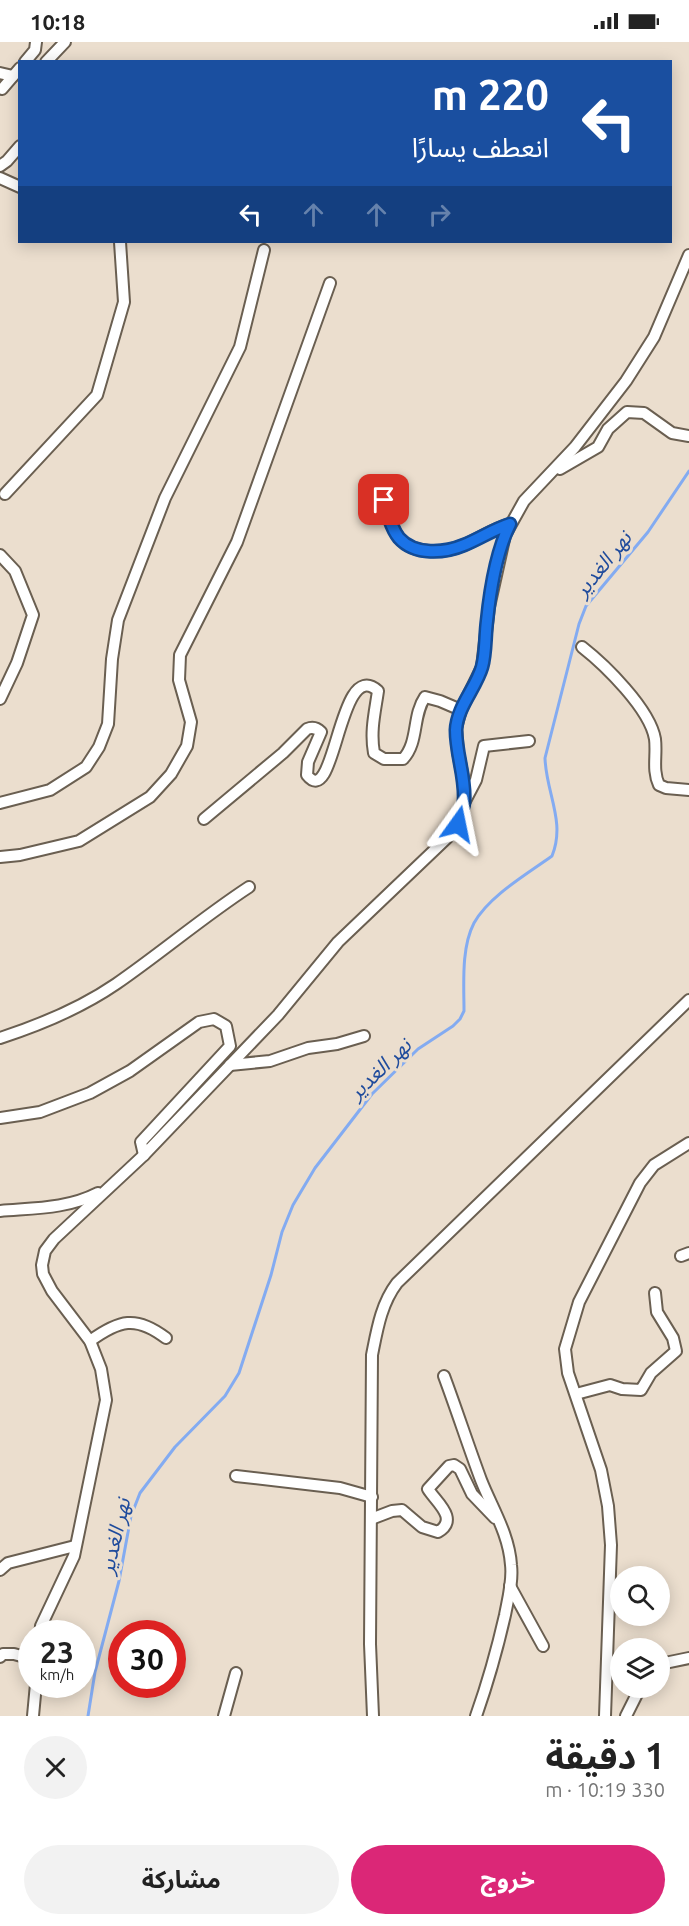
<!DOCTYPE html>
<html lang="ar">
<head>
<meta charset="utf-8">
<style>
	body { margin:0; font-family:Ubuntu,"Noto Sans Arabic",sans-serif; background:#f2f2f2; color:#222; direction:rtl; height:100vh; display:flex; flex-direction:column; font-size:22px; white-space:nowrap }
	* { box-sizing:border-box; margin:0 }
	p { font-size:20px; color:#767676 }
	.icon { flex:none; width:33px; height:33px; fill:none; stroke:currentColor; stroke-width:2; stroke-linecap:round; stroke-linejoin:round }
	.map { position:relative; height:1674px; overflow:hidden; direction:ltr }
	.panel { display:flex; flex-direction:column; background:#fff; flex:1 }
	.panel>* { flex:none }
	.hud { position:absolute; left:18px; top:18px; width:654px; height:183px; border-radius:0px; box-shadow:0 3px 15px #0003; direction:rtl; background:#1a4fa0; color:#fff; overflow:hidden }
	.buttons { position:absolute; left:610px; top:1524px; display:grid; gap:12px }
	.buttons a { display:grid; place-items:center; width:60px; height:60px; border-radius:50%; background:#fff; box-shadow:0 3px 15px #0003; font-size:30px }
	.speed { position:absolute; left:18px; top:1578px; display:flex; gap:12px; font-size:30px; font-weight:700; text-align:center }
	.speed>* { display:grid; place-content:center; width:78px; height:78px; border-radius:50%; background:#fff; box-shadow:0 3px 15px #0003; line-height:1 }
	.speed small { font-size:15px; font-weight:400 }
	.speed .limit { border:9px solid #d22; background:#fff; color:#111 }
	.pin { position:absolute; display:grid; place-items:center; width:51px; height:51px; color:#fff; margin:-26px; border-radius:12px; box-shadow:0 3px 9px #0006 }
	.me { position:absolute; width:66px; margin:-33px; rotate:12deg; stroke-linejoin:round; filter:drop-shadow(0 0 4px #0008) }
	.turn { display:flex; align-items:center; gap:21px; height:126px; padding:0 24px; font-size:27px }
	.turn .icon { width:78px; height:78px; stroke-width:2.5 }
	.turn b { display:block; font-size:42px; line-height:51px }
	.lanes { display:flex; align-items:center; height:57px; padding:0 24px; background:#0003; justify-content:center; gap:30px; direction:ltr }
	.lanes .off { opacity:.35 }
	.round { display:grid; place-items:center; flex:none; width:63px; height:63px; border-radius:32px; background:#f2f2f2 }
	.overview { display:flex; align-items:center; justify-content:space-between; height:102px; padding:0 24px }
	h1 { font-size:36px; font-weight:700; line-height:45px }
	.action { display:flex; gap:12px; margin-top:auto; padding:12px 24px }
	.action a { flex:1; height:69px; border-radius:36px; background:#db2777; color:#fff; font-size:24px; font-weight:700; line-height:69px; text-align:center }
	.action a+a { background:#f2f2f2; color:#222 }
	.status { display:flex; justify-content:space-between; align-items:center; height:42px; padding:0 30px; background:#fff; direction:ltr }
	.status svg { height:16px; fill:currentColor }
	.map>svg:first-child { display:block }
</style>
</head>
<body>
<div class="status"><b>10:18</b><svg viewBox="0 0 49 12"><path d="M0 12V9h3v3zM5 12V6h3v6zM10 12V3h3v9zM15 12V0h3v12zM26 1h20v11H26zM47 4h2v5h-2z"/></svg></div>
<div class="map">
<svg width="689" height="1674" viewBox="0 0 689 1674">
	<rect width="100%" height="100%" fill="#ebdece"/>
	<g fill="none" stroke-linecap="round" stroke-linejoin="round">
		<path stroke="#83abf1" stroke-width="3" d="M88 1674 95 1630 119 1539 131 1474 140 1451 175 1405 225 1354 239 1331 271 1233 282 1190 293 1163 315 1126 372 1052 418 1007 453 984 460 977 464 969C464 942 461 906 474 881 489 854 527 832 552 814 566 780 546 751 545 716L579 582 586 564 648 490 689 429"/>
		<defs>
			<g id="minor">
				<polyline points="25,20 35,8 36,0"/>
				<polyline points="46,20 65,0"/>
				<polyline points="0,31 13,34"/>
				<polyline points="2,47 20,26"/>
				<polyline points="0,124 7,119 20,104"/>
				<polyline points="0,136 20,145"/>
				<polyline points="560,427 598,405 608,387 627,370 644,371 672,391 689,394"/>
				<polyline points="5,452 97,353 124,260 120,200"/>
				<path d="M384 457C387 470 391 486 399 496 415 514 445 511 464 503 481 496 492 487 510 482"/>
				<polyline points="0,513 15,529 33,573 17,621 0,657"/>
				<path d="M582 605C605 623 650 667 655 697 657 713 652 728 659 743L666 746 689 748"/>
				<polyline points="465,759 476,738 484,704 529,699"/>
				<polyline points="0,761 50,748 86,725 99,705 108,682 112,617 118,578 165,456 240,305 264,208"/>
				<path d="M204 777 283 711 307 687C312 685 317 686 321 690L308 720 307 733C336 770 338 613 378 649 375 670 370 689 374 711L384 717H403C419 700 412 674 425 655L440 659 461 668"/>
				<polyline points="0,815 20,813 79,799 150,755 171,732 187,704 191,680 179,638 180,613 237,500 330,241"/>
				<path d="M0 996C40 983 81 966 116 942 161 911 203 875 249 845"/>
				<polyline points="230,1023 270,1019 308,1006 337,1002 364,994"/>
				<polyline points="0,1076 40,1070 90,1051 130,1029 199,980 214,977 226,984 230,1004 141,1100 144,1113"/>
				<path d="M0 1169C33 1166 67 1167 98 1151"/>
				<polyline points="681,1214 689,1211"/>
				<path d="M90 1299C119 1278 136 1273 166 1296"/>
				<path d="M444 1334C457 1369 468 1403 481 1438 492 1466 509 1492 511 1523 513 1539 508 1557 505 1573 497 1608 488 1640 476 1674"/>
				<polyline points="576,1352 610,1343 622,1347 641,1348 651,1331 676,1309 673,1296 657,1270 655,1251"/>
				<polyline points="236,1434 340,1446 372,1455"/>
				<path d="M371 1477 392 1469 402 1468 422 1485 438 1490C460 1477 435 1459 428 1447L449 1424 454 1423 460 1427 472 1452 495 1476"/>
				<polyline points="0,1528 8,1521 75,1504"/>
				<polyline points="510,1544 543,1604"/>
				<polyline points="40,1592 41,1584 74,1514 106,1358 101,1327 90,1299 52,1249 43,1232 42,1223 45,1209 54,1197 144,1113 278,973 338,900 447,796 458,782 464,762 464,741 458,710 456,686 461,668 482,625 489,565 505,493 524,459 575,405 626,339 654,295 689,213"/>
				<polyline points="0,1615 3,1612 14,1612 32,1617"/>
				<polyline points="660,1622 689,1616"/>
				<polyline points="33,1674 36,1642"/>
				<polyline points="224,1674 236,1631"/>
				<path d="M373 1674 370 1602 372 1313C377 1288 381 1262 397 1241L689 958"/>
				<polyline points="605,1674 611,1503 608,1464 601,1428 568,1331 565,1307 579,1260 640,1141 654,1123 689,1101"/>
				<polyline points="626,1674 640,1646"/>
			</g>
		</defs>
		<use href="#minor" stroke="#6a5f51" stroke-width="14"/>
		<use href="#minor" stroke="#fff" stroke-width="10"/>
	</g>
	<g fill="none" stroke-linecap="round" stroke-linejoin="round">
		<defs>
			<path id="route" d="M384 458C387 470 391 486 399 496 415 514 445 511 464 503 481 496 492 488 510 482 497 508 490 549 487 579 485 594 486 611 482 625 476 646 457 665 456 688 456 713 466 736 464 760 463 768 460 775 458 782"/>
		</defs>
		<use href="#route" stroke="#114b97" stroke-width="15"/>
		<use href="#route" stroke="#1a73e8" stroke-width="10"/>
	</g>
	<g text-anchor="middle" stroke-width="6" stroke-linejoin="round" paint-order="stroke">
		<g font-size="21" font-style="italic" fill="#1f4b9c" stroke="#ebdece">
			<text transform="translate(603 522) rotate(-51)" y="7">نهر الغدير</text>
			<text transform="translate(380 1027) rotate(-44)" y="7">نهر الغدير</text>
			<text transform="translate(115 1494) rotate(-77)" y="7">نهر الغدير</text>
		</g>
	</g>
</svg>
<div class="buttons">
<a><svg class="icon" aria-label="search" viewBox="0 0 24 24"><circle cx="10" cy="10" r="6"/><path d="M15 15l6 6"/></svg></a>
<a><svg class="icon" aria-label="layers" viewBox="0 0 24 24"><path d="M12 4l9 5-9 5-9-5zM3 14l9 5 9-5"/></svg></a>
</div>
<div class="speed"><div>23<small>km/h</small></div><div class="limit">30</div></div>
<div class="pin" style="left:384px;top:458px;background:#d93025"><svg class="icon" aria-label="arrive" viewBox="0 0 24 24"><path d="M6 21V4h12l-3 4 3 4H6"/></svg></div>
<svg class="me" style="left:458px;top:782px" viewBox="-20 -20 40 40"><path d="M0-17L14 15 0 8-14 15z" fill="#1a73e8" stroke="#fff" stroke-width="4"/></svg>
<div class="hud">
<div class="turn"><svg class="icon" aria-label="left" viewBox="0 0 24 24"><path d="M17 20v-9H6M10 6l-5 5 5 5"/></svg><div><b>220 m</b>انعطف يسارًا</div></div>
<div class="lanes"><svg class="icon" aria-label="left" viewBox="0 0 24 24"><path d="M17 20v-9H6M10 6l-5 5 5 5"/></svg><svg class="icon off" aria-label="ahead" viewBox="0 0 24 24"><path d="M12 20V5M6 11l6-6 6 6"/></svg><svg class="icon off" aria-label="ahead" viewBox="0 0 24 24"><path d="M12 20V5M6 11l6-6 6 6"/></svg><svg class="icon off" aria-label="right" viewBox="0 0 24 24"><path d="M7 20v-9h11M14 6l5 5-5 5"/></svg></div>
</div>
</div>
<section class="panel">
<div class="overview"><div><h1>1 دقيقة</h1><p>330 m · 10:19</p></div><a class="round"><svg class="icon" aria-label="close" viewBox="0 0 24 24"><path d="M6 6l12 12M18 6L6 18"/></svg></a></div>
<div class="action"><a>خروج</a><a>مشاركة</a></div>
</section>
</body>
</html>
